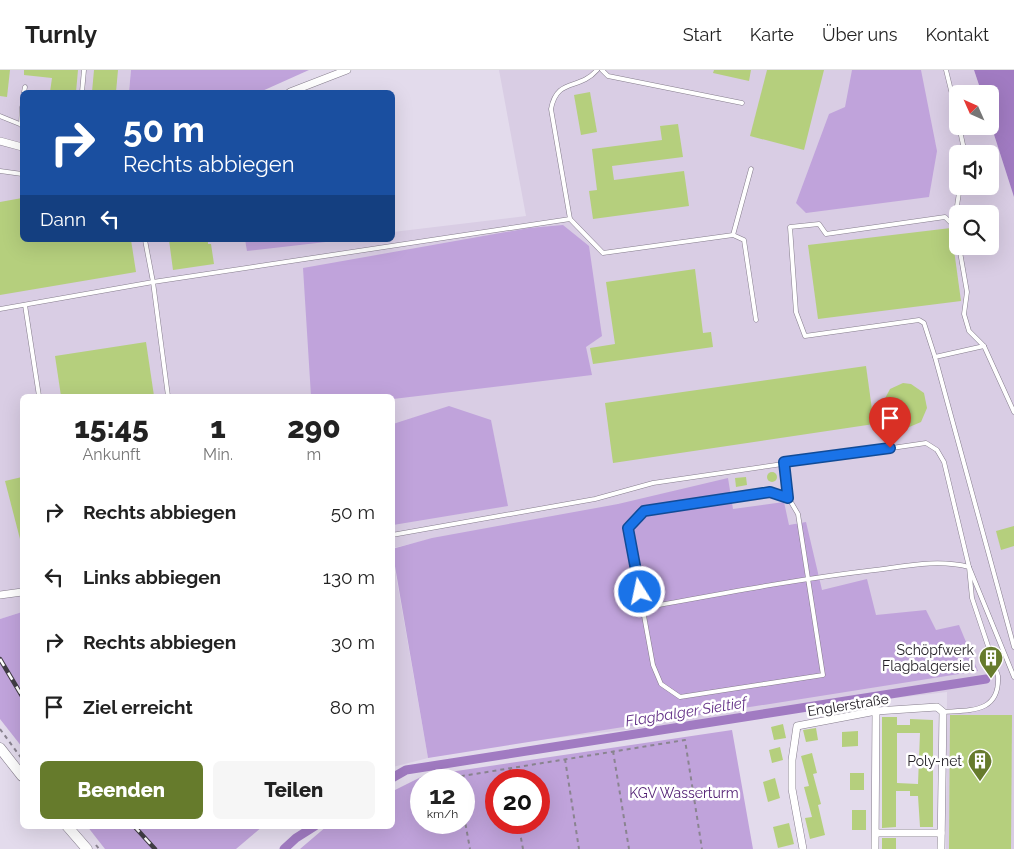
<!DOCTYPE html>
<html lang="de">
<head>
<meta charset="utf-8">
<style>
	body { margin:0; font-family:Raleway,sans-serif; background:#f6f6f6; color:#222; height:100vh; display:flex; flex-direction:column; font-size:19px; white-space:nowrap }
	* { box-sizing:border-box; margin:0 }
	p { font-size:16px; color:#767676 }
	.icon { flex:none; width:28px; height:28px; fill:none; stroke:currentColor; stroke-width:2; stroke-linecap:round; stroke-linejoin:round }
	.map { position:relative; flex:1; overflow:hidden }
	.details { position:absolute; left:20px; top:324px; width:375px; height:435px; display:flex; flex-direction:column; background:#fff; border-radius:8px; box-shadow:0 5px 20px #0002 }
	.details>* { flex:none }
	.banner { position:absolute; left:20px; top:20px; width:375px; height:152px; border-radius:8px; box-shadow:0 5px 20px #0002; background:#1a4fa0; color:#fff; overflow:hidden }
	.needle { width:32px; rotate:315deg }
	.tools { position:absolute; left:949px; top:15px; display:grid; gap:10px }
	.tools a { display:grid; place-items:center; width:50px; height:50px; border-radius:8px; background:#fff; box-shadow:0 5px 20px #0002; font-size:25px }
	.speed { position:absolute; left:410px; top:699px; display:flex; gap:10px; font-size:25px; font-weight:700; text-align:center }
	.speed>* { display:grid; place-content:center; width:65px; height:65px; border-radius:50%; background:#fff; box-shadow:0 5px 20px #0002; line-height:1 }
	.speed small { font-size:12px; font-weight:400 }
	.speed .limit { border:8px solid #d22; background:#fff; color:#111 }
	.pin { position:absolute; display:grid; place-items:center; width:42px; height:42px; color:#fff; margin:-51px -21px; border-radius:50% 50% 50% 0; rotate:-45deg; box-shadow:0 0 5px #0007 }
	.pin .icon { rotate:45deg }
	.me { position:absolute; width:55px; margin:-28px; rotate:350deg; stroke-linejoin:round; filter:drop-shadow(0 0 4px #0008) }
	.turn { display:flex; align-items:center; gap:18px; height:105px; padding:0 20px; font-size:22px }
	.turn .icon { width:65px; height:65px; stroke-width:2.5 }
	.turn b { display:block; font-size:35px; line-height:42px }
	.then { display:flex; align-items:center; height:48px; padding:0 20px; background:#0003; gap:10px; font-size:19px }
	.eta { display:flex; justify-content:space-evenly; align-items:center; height:85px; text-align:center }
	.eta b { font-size:30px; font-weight:800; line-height:35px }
	.primary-button { display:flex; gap:10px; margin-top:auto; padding:10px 20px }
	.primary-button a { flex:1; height:58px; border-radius:8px; background:#667b2c; color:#fff; font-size:20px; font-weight:800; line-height:58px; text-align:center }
	.primary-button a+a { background:#f6f6f6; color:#222 }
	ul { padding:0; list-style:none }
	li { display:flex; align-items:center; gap:15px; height:65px; padding:0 20px }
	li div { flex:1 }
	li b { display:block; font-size:19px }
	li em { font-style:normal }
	header { display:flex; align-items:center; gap:30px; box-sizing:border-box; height:70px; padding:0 25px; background:#fff; border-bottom:1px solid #e0e0e0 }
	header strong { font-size:24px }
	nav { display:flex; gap:28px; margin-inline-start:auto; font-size:18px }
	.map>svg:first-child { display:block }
</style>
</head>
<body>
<header>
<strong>Turnly</strong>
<nav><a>Start</a><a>Karte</a><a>Über uns</a><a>Kontakt</a></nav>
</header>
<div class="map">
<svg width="1014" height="779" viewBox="0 0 1014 779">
	<rect width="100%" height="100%" fill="#e3dbec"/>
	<g fill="#d9cde4" fill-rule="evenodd">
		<path d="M0 0H131L129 22H22V170H245L247 180 332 170H392L393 162 526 146 499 0H974L982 24H958V56H990V52L1014 127V779H946L947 622 464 679 431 469 393 478 392 326H22V542L0 549ZM958 84H990V116H958ZM958 144H990V176H958Z"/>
		<polygon points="392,483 428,688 393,697 392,697"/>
	</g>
	<g fill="#c0a3db" fill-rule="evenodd">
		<polygon points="131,0 309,0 260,22 129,22"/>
		<polygon points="852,0 921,0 937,81 929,127 806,143 796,133 829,44 845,37"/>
		<polygon points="563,155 589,176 602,266 586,277 592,305 393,329 392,326 311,326 303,198 529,158"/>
		<polygon points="245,170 343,170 247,181"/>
		<polygon points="449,336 491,350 508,436 393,455 393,354"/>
		<polygon points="728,408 733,439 784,432 789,455 806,452 822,520 867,509 876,545 926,540 936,560 959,555 978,601 428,688 392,479 432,468 618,434"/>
		<polygon points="22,542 22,677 0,649 0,549"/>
		<path d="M732 660 753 779H300L327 756H392L393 721 423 706ZM421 710H464V752H421ZM496 710H539V752H496Z"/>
		<polygon points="87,756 263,756 236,779 105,779"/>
	</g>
	<polygon fill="#a17bc2" points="974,0 1014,0 1014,127 990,52 990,24 982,24"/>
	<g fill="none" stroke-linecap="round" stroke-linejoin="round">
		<g stroke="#a17bc2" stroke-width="9">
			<polyline points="392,708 406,700 986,609"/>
			<polyline points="284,779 296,768 315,756"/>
		</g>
	</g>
	<g fill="#b5cf7d" fill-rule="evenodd">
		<polygon points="0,0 10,0 7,27 0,26"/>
		<polygon points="24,0 78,0 76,22 50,22 52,8 24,5"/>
		<polygon points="94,0 118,0 116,22 92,22"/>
		<polygon points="714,0 751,0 749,11 713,3"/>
		<polygon points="767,0 824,0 804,80 750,66"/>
		<polygon points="590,22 597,62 581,65 574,25"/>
		<polygon points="678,54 683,87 612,96 614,110 684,101 689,136 593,149 589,121 597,120 592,79 662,70 660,56"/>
		<polygon points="22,128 22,170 131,170 136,202 0,225 0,132"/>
		<polygon points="951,158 961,231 818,249 808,175"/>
		<polygon points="169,170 208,170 208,174 211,174 214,194 173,200"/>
		<polygon points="695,199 703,263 711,262 713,277 593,294 590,278 615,274 606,212"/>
		<polygon points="146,272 154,326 61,326 55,286"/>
		<polygon points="866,296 874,354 613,393 605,333"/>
		<polygon points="903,313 911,314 924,323 927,338 921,352 907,358 894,356 880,338 890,319"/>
		<circle cx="772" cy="407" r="5"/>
		<polygon points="22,407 22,469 20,469 5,411"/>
		<polygon points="746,407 747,415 736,417 735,408"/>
		<polygon points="1014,456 1014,476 1001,480 996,461"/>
		<polygon points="950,645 1012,645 1011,779 949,779"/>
		<path d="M882 647H897V655H910V649L933 650V757H920L918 726H910V721H896V757L882 758ZM897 663H920L918 714 897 713Z"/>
		<polygon points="783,654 786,668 774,670 771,657"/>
		<polygon points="816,658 818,670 806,672 803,660"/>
		<polygon points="858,661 858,676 842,677 842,662"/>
		<polygon points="780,677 783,690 772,693 769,680"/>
		<polygon points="812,683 817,703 813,704 821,734 818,735 825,765 810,769 805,748 812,747 804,717 809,716 801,686"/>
		<rect x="850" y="703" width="14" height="17"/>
		<polygon points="775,708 780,728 768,732 763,712"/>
		<rect x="852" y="740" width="14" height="20"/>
		<polygon points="789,753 794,774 778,778 773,757"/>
		<rect x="882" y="768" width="14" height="11"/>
	</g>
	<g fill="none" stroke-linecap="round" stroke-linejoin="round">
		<defs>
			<g id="lane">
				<polyline points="602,0 608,6 742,33"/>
				<polyline points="946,0 958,49"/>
				<polyline points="24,22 25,17"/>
				<polyline points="82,22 84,0"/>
				<polyline points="0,46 22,55"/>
				<polyline points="21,55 22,37"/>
				<polyline points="959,56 965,84"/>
				<polyline points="0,101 22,104"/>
				<path d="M570 149 551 39C557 7 579 21 597 0"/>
				<polyline points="954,156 960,116"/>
				<polyline points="733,165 751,99"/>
				<polyline points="145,170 153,212 168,326"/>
				<polyline points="959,176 967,222 964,244 969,261 984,276 1014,342"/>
				<polyline points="25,235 39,326"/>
				<polyline points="0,239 153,212 570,149 603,183 733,165 744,170 756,250"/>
				<polyline points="984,276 935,287 1014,577"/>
				<polyline points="935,287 924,253 919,250 805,266 796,242 790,157 819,154 826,164 945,147 954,156 958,170"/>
				<polyline points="783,392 788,427"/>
				<polygon points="771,422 788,427 798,444 823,605 680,627 661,614 653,595 628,458 644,441"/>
				<polyline points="392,465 595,429 653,413 926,373 937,380 944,392 969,497 1014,607"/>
				<path d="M643 538C720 524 797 509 875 500 906 496 938 489 969 497L972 528 998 606C1000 643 971 640 943 642"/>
			</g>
			<g id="street">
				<polyline points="290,22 347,0"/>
				<polyline points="0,71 22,77"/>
				<polyline points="0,525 22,522"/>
				<polyline points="876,763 941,763"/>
				<polyline points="803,779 792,719 792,690 797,656 876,641 937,637 943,642 941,779"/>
				<polyline points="875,779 876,641"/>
			</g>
			<g id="secondary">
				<polyline points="0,678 22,706"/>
				<polyline points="67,756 87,779"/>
			</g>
		</defs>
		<use href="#lane" stroke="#857d8c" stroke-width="5"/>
		<use href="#street" stroke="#857d8c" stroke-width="8"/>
		<use href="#secondary" stroke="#857d8c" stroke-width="11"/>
		<g stroke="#8a8490" stroke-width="2" stroke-dasharray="4 4" stroke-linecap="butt">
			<polyline points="0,659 22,689"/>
			<polyline points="613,681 629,779"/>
			<polyline points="565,689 579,779"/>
			<polyline points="510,698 511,710"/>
			<polyline points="457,710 456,707 685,670 702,779"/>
			<polyline points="464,746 470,779"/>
			<polyline points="518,752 523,779"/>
			<polyline points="96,775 99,779"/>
		</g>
		<use href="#lane" stroke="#fff" stroke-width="4"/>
		<use href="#street" stroke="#fff" stroke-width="7"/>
		<use href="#secondary" stroke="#fff" stroke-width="10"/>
		<defs>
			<g id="rail">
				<polyline points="0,589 22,626"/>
				<polyline points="134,756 155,779"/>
			</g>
		</defs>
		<use href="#rail" stroke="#413d45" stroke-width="4.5"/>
		<use href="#rail" stroke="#fff" stroke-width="2.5" stroke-dasharray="8" stroke-linecap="butt"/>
	</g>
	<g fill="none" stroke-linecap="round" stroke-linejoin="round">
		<defs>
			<polyline id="route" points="640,522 628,458 644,441 770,422 788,428 784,392 890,378"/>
		</defs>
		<use href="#route" stroke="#114b97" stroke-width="12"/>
		<use href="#route" stroke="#1a73e8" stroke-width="9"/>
	</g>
	<defs>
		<symbol id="building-pin" viewBox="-11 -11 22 30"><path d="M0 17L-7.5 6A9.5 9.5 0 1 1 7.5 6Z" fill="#667b2c" stroke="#fff"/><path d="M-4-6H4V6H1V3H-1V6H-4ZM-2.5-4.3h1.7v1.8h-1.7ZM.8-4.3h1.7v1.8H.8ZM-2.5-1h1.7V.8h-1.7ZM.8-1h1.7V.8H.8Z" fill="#fff"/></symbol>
	</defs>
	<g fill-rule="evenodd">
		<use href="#building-pin" x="977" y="574" width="28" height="38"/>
		<use href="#building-pin" x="966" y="677" width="28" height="38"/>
	</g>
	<g text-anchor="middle" stroke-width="5" stroke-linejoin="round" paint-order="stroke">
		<g font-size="14" fill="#242127" stroke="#fff" text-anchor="end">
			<text x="974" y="585">Schöpfwerk<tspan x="974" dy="16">Flagbalgersiel</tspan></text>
			<text x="962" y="696">Poly-net</text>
		</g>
		<g font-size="14" fill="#242127" stroke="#fff">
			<text transform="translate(848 635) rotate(-9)" y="5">Englerstraße</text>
		</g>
		<g font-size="14" fill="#4f1c71" stroke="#fff">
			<text x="684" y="728">KGV Wasserturm</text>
		</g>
		<g font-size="15" font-style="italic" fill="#643288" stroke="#fff">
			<text transform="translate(686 642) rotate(-9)" y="5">Flagbalger Sieltief</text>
		</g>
	</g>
</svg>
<div class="tools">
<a><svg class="needle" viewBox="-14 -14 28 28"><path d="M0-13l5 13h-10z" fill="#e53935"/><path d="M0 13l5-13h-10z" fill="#767676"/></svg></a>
<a><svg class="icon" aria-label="sound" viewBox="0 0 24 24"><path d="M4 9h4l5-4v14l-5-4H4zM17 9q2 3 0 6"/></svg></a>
<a><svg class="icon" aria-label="search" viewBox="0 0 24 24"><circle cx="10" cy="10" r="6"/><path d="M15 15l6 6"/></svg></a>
</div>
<div class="speed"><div>12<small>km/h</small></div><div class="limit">20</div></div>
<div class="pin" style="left:890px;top:378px;background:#d93025"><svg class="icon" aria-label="arrive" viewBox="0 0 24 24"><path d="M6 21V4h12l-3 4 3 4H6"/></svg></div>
<svg class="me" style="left:640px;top:522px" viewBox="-20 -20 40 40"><circle r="17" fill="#1a73e8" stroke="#fff" stroke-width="3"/><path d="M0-11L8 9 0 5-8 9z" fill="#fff"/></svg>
<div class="banner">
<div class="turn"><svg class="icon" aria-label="right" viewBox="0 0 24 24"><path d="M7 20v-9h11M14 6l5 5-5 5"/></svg><div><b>50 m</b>Rechts abbiegen</div></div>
<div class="then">Dann<svg class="icon" aria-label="left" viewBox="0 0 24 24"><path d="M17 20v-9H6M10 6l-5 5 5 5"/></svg></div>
</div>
<section class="details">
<div class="eta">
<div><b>15:45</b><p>Ankunft</p></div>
<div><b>1</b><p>Min.</p></div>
<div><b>290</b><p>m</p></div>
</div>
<ul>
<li><svg class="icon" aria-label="right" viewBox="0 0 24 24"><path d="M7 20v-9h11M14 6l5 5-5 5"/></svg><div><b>Rechts abbiegen</b></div><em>50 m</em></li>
<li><svg class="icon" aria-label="left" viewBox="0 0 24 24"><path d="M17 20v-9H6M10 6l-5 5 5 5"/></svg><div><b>Links abbiegen</b></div><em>130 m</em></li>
<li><svg class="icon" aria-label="right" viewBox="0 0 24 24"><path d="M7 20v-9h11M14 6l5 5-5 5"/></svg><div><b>Rechts abbiegen</b></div><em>30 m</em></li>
<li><svg class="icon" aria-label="arrive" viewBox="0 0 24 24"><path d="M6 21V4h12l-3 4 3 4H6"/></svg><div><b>Ziel erreicht</b></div><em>80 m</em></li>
</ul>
<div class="primary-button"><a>Beenden</a><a>Teilen</a></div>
</section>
</div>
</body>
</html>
